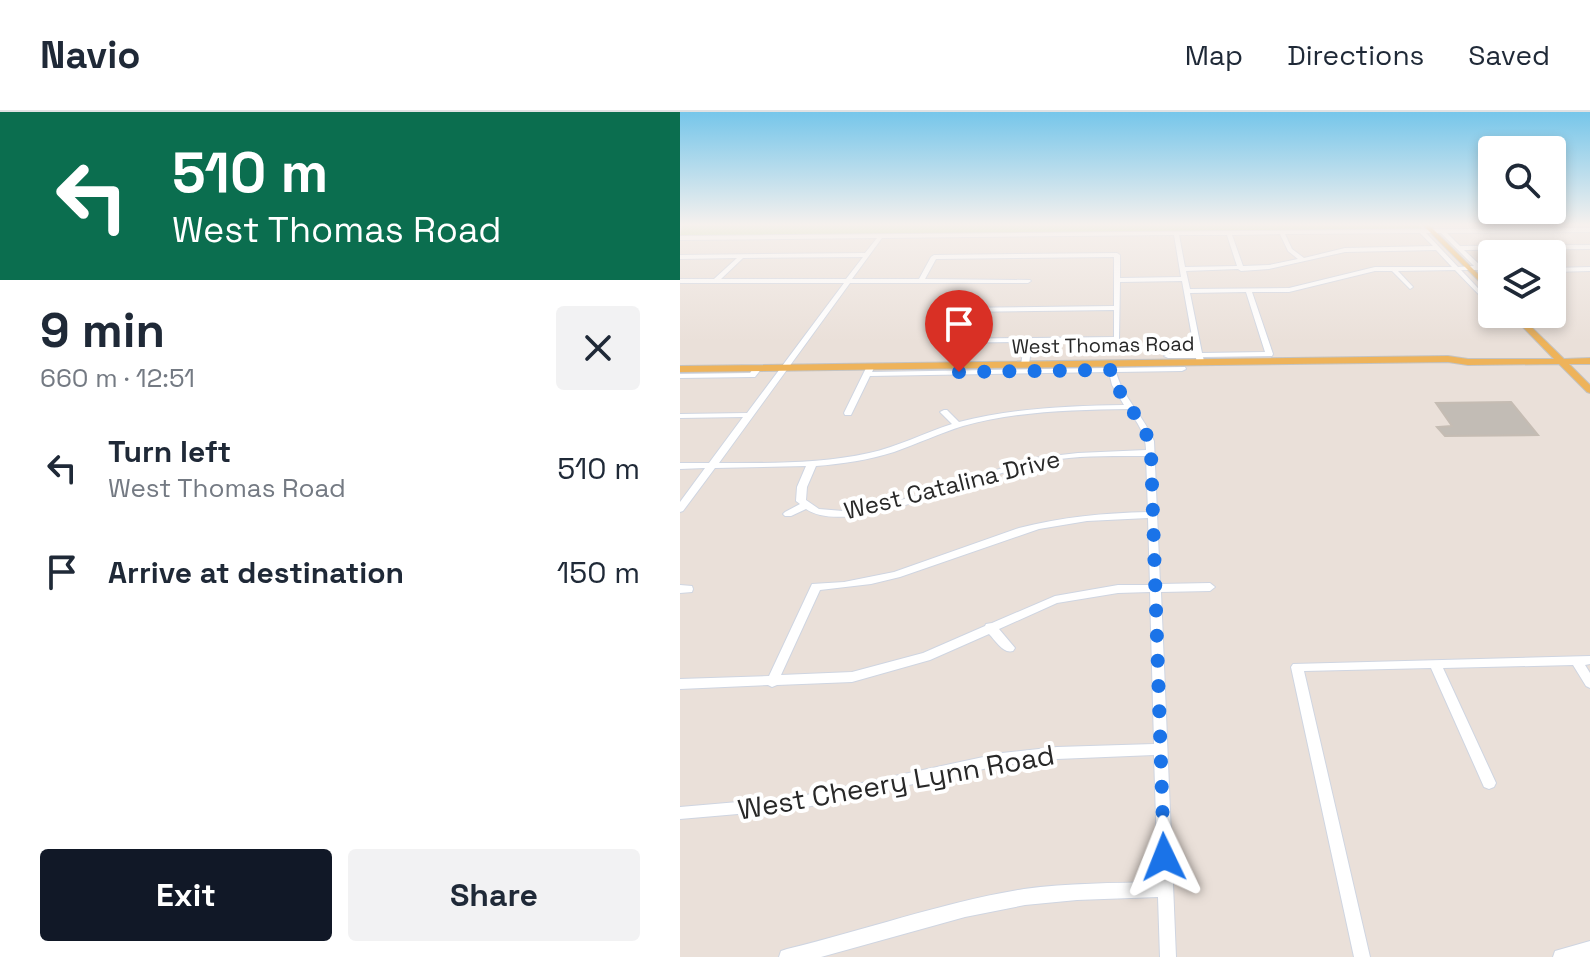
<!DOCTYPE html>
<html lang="en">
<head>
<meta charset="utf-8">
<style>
	body { margin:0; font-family:"Space Grotesk",sans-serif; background:#f2f2f3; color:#1f2937; height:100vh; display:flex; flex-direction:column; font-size:30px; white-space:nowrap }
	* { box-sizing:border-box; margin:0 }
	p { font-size:26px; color:#747a83 }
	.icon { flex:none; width:44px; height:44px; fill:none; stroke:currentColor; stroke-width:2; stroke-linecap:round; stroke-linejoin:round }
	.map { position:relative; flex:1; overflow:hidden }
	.details { display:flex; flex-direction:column; background:#fff; width:680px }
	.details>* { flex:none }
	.hud { background:#0b6e4f; color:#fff; overflow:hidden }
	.controls { position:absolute; left:798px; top:24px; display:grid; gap:16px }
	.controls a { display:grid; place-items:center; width:88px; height:88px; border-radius:8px; background:#fff; box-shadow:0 4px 12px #0003; font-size:40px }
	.pin { position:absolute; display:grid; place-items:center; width:68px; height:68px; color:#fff; margin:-82px -34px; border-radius:50% 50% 50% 0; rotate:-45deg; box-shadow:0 0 8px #0007 }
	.pin .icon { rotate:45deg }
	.me { position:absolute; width:88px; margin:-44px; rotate:358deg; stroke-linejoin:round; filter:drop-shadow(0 0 6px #0008) }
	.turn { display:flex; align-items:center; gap:28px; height:168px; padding:0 40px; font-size:36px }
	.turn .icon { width:104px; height:104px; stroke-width:2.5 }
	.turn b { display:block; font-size:56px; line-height:68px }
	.round { display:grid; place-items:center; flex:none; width:84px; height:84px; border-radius:8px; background:#f2f2f3 }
	.head { display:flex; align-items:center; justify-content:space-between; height:136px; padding:0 40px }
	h1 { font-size:48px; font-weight:600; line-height:60px }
	.cta { display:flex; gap:16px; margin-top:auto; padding:16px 40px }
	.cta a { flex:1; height:92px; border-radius:8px; background:#111827; color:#fff; font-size:32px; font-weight:600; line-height:92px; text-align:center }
	.cta a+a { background:#f2f2f3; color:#1f2937 }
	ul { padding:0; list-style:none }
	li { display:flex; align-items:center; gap:24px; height:104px; padding:0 40px }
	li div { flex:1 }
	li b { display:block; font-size:30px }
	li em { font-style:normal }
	header { display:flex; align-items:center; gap:48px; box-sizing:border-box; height:112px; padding:0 40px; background:#fff; border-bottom:2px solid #e0e1e3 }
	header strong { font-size:38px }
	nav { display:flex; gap:44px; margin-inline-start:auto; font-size:28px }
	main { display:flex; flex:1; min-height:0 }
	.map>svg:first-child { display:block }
</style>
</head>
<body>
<header>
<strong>Navio</strong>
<nav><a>Map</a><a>Directions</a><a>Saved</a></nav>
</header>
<main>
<section class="details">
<div class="hud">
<div class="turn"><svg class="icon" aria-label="left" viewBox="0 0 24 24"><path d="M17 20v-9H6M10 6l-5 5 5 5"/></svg><div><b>510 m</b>West Thomas Road</div></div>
</div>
<div class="head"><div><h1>9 min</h1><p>660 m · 12:51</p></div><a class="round"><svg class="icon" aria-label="close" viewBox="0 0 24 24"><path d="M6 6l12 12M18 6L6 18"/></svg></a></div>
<ul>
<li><svg class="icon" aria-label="left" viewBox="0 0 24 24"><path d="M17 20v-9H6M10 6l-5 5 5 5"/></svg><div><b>Turn left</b><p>West Thomas Road</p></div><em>510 m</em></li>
<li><svg class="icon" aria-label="arrive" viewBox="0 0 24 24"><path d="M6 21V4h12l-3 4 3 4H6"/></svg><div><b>Arrive at destination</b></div><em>150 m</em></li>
</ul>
<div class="cta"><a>Exit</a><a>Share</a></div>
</section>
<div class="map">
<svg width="910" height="845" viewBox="0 0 910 845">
	<rect width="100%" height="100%" fill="#eae0d9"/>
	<polygon fill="#bce196" points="2,112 738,112 742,117 0,125"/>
	<polygon fill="#c2bcb5" stroke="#c5bcb3" stroke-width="2" points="831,290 858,323 765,324 757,315 772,314 756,291"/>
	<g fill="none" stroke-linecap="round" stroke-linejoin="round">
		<defs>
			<g id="minor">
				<path d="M910 116V120L767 121 780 134 910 133V137L784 138 801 154H812V158H804L812 166V171L798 158H781L810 189V191L808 192 775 158 718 159 733 175 730 177 712 159H695L609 180H572L593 242 592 244 523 245 524 249 520 251H517L516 246H488L484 244 488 242 515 241 502 169 440 170 439 228 352 230 349 252 345 254 341 252 345 230 258 231 255 229 269 198 272 196 434 194V145L256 147 245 167 350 168 351 169 348 171H170L39 351C89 351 140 352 189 341 217 335 244 321 272 312L260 300 264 298H267L279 310C334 296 388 294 444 293L432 273 429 260 190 264 172 301 171 303H165L164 301 187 254H190L194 256 192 260 429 256 428 251 432 249 436 251V256L505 255 506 257 502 259 436 260C443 286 464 304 474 329L480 472 530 471 535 475 530 479 481 480 496 845H480L478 785 397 788 345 793 285 805 141 845H99L101 839 107 837C186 818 263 790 344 777 388 771 433 771 478 770L474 643 377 647 322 653 117 697 0 707V695L117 685 322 641 377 635 474 632 470 480 438 481 377 491 319 517 335 536 333 539C323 542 316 529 309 522L250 548 172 570 97 573 92 575 88 573 0 577V567L89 564 132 472 164 470 214 460 339 416C382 405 424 401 468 400L466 344C430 344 392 343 356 351 305 362 169 427 126 397L111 404H105L103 402 105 400 120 392 116 389 117 375 126 354 35 356 3 399 0 400V390L25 356 0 357V351H29L63 305 0 306V302L67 301 164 171H0V167H34L57 146 0 147V143L185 141 197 126 0 128V124ZM740 121 753 134 665 136 624 146 612 137 605 122ZM746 121H761L794 154 778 155ZM600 122 608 139 618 147 589 153 563 154 552 123ZM494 123 501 165 440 166V143L437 141 254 143 251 145 239 167H172L202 126ZM499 123H547L557 154 505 155ZM756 138 772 155H695L609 176 510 177 506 159 558 157 561 159 589 157 665 140ZM183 145 166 167H41L63 146ZM566 180 585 240 522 241 510 181ZM434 198V225L262 227 274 200ZM448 297C457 310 466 322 466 338L398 341 354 346 229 386 195 394 163 399 139 397 126 388 127 375 136 354C162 352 189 348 214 340 237 332 260 321 283 314 337 299 393 298 448 297ZM468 406 470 473H438L375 484 312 511 306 512 305 514 243 541 172 560 101 563 140 478 191 472 220 465 359 417 407 409Z"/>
				<polygon points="910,155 910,159 872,160 872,156"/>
				<polygon points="75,254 82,256 75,265 72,265 0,266 0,262 70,261"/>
				<polygon points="0,473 12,474 13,477 12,480 0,481"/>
				<polygon points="910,544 910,552 905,553 910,561 910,576 906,574 893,553 763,556 816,671 814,675 809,677 804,675 751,556 624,559 690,845 674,845 611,555 613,552"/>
				<polygon points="910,829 910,845 873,845 875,839"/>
			</g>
			<g id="major">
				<polygon points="742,112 748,112 812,176 812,182"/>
				<polygon points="830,202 838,202 884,247 910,246 910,252 889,252 910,273 910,281 907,280 879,252 788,253 768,250 0,260 0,254 768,244 788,247 874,247"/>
			</g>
		</defs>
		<use href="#minor" stroke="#cfd5e1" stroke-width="2"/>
		<use href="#major" stroke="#c3c3c3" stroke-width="2"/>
		<use href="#minor" fill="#fff" fill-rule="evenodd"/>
		<use href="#major" fill="#eeb35a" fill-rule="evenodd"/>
	</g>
	<linearGradient id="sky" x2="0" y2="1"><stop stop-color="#76c6ea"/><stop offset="0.49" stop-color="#f6f1ee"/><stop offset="1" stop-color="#f6f1ee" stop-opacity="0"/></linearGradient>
	<rect width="910" height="230" fill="url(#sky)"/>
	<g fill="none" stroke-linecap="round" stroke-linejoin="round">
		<path stroke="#1a73e8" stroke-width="14" stroke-dasharray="0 25.2" d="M279 260 432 258C438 291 468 307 471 341L484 745"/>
	</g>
	<g text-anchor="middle" stroke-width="8" stroke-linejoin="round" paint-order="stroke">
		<g font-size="20" fill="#282828" stroke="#fff">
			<text transform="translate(423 233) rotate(-1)" y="7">West Thomas Road</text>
		</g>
		<g font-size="24" fill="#282828" stroke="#fff">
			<text transform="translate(272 373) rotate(-14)" y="8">West Catalina Drive</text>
		</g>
		<g font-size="28" fill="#282828" stroke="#fff">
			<text transform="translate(216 670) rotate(-10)" y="10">West Cheery Lynn Road</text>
		</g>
	</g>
</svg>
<div class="controls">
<a><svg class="icon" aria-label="search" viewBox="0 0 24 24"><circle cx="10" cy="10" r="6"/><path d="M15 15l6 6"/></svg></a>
<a><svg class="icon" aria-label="layers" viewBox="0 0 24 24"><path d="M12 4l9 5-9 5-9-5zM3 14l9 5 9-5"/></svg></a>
</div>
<div class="pin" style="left:279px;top:260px;background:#d93025"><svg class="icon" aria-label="arrive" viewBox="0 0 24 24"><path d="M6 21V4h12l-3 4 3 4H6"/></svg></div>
<svg class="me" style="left:484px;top:745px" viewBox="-20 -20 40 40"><path d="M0-17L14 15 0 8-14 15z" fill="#1a73e8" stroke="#fff" stroke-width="4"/></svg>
</div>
</main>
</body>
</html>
